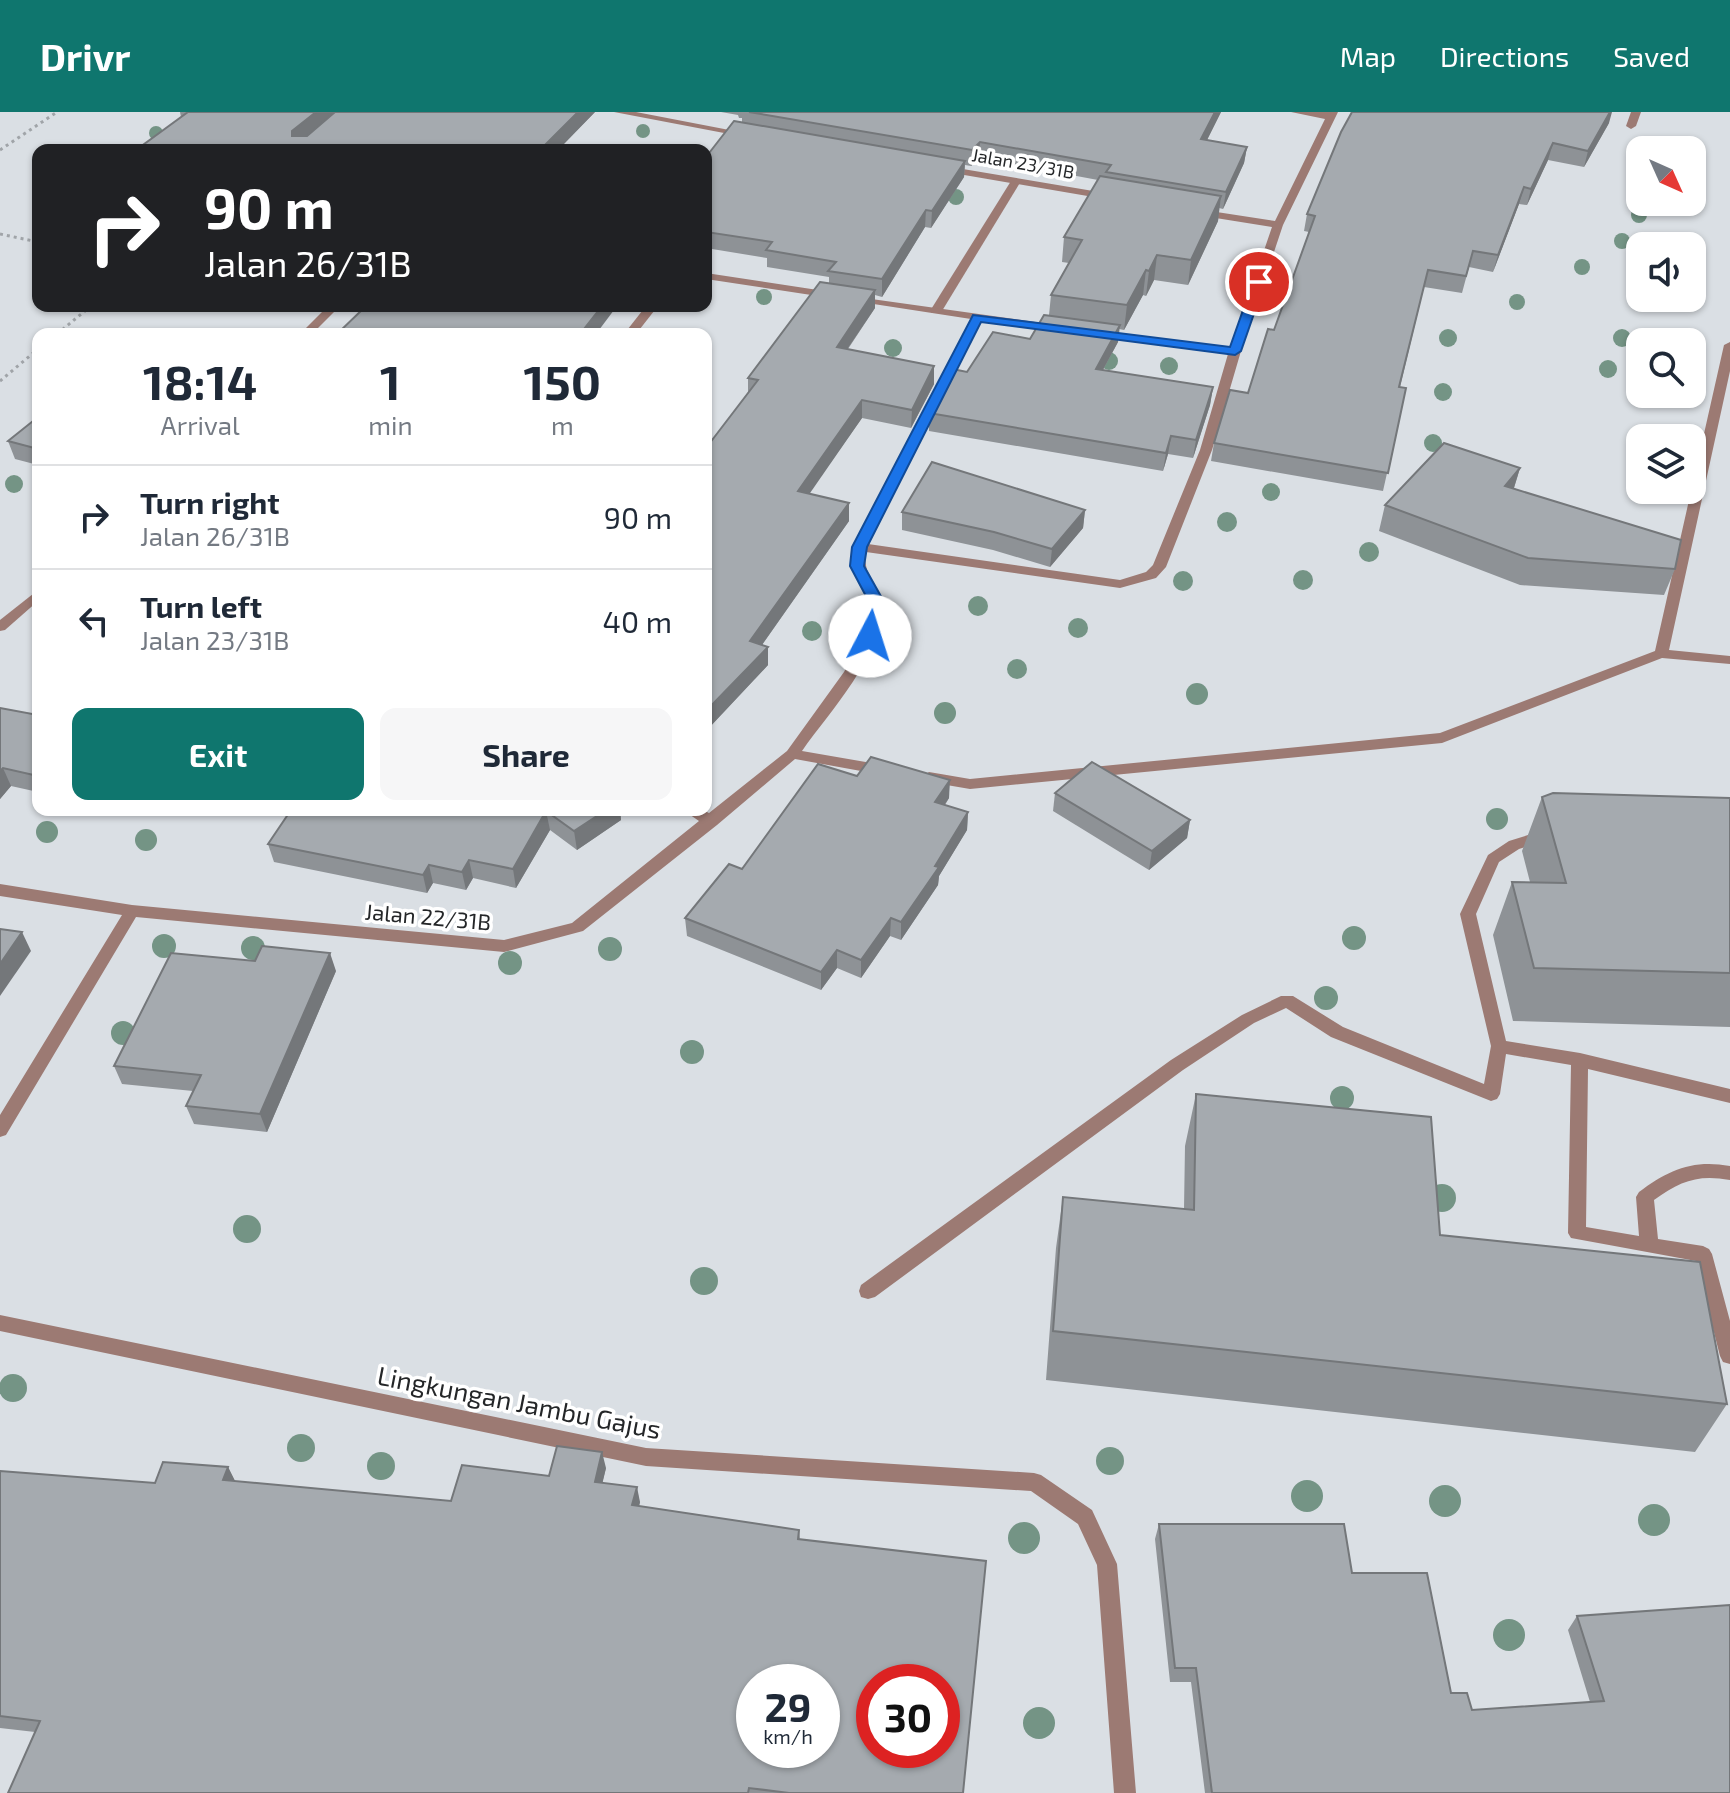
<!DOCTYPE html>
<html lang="en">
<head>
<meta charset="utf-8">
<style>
	body { margin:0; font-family:"Exo 2",sans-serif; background:#f6f6f7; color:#1f2937; height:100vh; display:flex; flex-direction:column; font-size:30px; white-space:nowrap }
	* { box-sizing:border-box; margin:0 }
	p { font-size:26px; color:#747a83 }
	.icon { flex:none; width:44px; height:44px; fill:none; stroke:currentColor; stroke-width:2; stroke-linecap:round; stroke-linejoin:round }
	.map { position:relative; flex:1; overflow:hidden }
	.drawer { position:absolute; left:32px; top:216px; width:680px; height:488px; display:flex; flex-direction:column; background:#fff; border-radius:16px; box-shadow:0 2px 6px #0004 }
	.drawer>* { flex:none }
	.top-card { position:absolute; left:32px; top:32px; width:680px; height:168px; border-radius:16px; box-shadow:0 2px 6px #0004; background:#202124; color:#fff; overflow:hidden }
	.needle { width:52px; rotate:135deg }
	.buttons { position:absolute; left:1626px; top:24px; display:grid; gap:16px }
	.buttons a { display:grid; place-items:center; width:80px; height:80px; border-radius:16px; background:#fff; box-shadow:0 2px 6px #0004; font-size:40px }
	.speed { position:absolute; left:736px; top:1552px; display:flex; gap:16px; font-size:40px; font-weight:700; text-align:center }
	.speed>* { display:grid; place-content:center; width:104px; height:104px; border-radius:50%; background:#fff; box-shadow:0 2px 6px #0004; line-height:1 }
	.speed small { font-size:20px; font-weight:400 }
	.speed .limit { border:12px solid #d22; background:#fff; color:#111 }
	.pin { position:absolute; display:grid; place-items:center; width:68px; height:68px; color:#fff; margin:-34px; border:4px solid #fff; border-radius:50%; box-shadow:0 2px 8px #0007 }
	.me { position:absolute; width:88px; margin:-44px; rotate:5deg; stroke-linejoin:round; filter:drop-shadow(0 0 6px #0008) }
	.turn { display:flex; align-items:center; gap:28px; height:168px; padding:0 40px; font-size:36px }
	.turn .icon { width:104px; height:104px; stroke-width:2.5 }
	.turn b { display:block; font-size:56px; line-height:68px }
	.eta { display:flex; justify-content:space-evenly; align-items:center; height:136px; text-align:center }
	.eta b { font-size:48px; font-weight:700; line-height:56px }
	.primary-button { display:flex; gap:16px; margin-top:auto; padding:16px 40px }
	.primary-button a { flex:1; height:92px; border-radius:16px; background:#0f766e; color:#fff; font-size:32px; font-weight:700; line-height:92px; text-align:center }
	.primary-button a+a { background:#f6f6f7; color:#1f2937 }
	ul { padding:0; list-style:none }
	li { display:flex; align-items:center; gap:24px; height:104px; padding:0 40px; border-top:2px solid #e0e1e3 }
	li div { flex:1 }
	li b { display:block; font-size:30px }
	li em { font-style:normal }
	header { display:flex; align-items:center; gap:48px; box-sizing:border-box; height:112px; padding:0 40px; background:#0f766e; color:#fff }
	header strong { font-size:38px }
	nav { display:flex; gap:44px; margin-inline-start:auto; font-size:28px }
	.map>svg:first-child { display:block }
</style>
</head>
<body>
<header>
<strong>Drivr</strong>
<nav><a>Map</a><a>Directions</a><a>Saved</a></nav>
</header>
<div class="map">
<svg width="1730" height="1681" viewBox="0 0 1730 1681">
	<rect width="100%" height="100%" fill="#dadfe4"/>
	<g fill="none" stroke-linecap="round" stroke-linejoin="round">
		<g stroke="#a0a4a8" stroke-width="3" stroke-dasharray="3 4" stroke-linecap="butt">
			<polyline points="0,38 57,0"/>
			<polyline points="0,122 38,130"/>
			<polyline points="57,222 91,194"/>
			<polyline points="0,269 38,237"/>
		</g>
		<g fill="#9c7a73" fill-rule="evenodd">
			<polygon points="1016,66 1021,69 942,199 932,201 930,199 1011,69"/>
			<path d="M1544 718 1549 719 1552 723 1549 727 1519 737 1499 750 1476 802 1506 929 1580 941 1730 977V991L1588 957 1586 1115 1639 1124 1636 1085 1639 1080C1668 1058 1693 1047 1730 1054V1068C1698 1062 1680 1069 1654 1088L1658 1127 1703 1134 1709 1137 1712 1142 1730 1209V1252L1723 1250 1720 1244 1696 1149 1571 1126 1568 1121 1571 953 1506 942 1500 982 1497 987 1491 989 1331 925 1286 896 1254 911 1183 958 875 1185 868 1187 861 1185 859 1179 861 1173 1171 948 1242 903 1281 884H1293L1343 915 1484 972 1491 934 1460 802 1488 743 1509 729Z"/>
		</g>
		<g fill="#9c7a73" fill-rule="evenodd">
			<polygon points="614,0 636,0 750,22 745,25"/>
			<path d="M1291 0H1338L1283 113 1241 239 1212 338 1166 455 1156 466 1120 476 866 440C862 466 881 472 881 492 881 547 832 596 802 639L883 653 890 658 888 662 883 663 795 647 717 713 583 819 504 840 136 805 6 1023 0 1025V1003L122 803 0 784V772L132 793 504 828 572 811 699 709 683 698H703L709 701 787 639 844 560 863 524 868 488 850 454 854 435 971 207 854 189 850 188V184L1057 213 1063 216 1057 219 981 208 868 432 1120 468 1146 460 1153 453 1200 338 1228 242 1099 225 1093 222 1099 219 1231 235 1272 115 1197 103 1192 100 1197 97 1275 109 1325 7Z"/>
			<polygon points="1631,0 1641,0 1636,14 1631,17 1626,14"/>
			<polygon points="945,54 1111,82 1116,85 1111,88 941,59 941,55"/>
			<polygon points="706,161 831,180 837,183 831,186 706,167"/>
			<polygon points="328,194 340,194 312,222 300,222"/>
			<polygon points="646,194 658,194 636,222 624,222"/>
			<polygon points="1730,230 1730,259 1669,538 1730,544 1730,552 1662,546 1442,631 970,677 929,670 922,665 929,660 970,667 1440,621 1655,539 1724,233"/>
			<polygon points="38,478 38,489 5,518 0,519 0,508"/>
			<polygon points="0,1203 646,1336 1034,1361 1041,1363 1092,1398 1117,1452 1136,1681 1114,1681 1097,1453 1078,1412 1031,1379 646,1354 0,1219"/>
		</g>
	</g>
	<g fill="#749485">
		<circle cx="643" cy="19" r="7"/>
		<circle cx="156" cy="21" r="7"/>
		<circle cx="956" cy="85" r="8"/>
		<circle cx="1639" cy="103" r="8"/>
		<circle cx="1622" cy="129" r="8"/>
		<circle cx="1582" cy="155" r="8"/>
		<circle cx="764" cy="185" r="8"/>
		<circle cx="1517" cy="190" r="8"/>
		<circle cx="1448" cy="226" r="9"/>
		<circle cx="1622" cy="226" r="9"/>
		<circle cx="893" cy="236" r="9"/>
		<circle cx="1109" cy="249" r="9"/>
		<circle cx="1169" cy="254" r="9"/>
		<circle cx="1608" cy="257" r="9"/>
		<circle cx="1443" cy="280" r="9"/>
		<circle cx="1433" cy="331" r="9"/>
		<circle cx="14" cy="372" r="9"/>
		<circle cx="1271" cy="380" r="9"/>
		<circle cx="1227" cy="410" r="10"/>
		<circle cx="1369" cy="440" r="10"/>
		<circle cx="1303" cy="468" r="10"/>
		<circle cx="1183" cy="469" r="10"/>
		<circle cx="978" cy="494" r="10"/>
		<circle cx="1078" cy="516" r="10"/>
		<circle cx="812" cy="519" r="10"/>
		<circle cx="1017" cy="557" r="10"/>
		<circle cx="1197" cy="582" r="11"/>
		<circle cx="945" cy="601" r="11"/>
		<circle cx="1497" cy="707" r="11"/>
		<circle cx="47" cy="720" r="11"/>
		<circle cx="146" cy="728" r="11"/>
		<circle cx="1354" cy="826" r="12"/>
		<circle cx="164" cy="834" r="12"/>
		<circle cx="253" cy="836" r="12"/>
		<circle cx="610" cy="837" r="12"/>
		<circle cx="510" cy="851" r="12"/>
		<circle cx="1326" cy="886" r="12"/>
		<circle cx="123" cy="921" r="12"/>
		<circle cx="692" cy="940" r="12"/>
		<circle cx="1342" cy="986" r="12"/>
		<circle cx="1442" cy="1086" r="14"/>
		<circle cx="247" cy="1117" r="14"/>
		<circle cx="704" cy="1169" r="14"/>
		<circle cx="13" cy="1276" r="14"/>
		<circle cx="301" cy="1336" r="14"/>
		<circle cx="1110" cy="1349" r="14"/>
		<circle cx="381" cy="1354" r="14"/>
		<circle cx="1307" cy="1384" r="16"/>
		<circle cx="1445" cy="1389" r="16"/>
		<circle cx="1654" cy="1408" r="16"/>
		<circle cx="1024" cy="1426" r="16"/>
		<circle cx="1509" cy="1523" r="16"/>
		<circle cx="1039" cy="1611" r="16"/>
	</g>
	<g fill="#8e9296">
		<polygon points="180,0 595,0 558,38 136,38 181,5"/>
		<polygon points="721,0 1221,0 1207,28 1247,35 1244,51 1223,97 1219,96 1218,109 1188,173 1154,168 1146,184 1143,183 1124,218 1119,217 1118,230 1103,258 1213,275 1210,293 1193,346 1168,342 1163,359 929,319 929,301 967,260 1030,227 1049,203 1051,183 1069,151 1062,150 1064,125 1098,68 979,46 971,54 965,53 964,65 931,116 925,115 882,185 875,183 875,196 848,237 934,272 911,316 862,306 809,381 849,409 762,533 768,553 706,619 748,280 748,266 829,171 829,165 767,155 767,146 706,136 706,45 742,11 742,6 739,6 738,3"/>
		<polygon points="1609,11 1584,55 1548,48 1527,93 1519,92 1493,160 1469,155 1462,181 1424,175 1400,275 1406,276 1383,379 1211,349 1214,331 1248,281 1274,218 1309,120 1304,119 1307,102"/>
		<polygon points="38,305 38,353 15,347 8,329"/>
		<polygon points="1520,356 1514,376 1675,457 1664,483 1520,473 1379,419 1385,393"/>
		<polygon points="1085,398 1083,416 1050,455 993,438 902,418 902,400"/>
		<polygon points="0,596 38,603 38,680 11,674 0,687"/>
		<polygon points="857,664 949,686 945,693 968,700 967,718 939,764 938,773 901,828 890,824 861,866 837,856 821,878 687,824 685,806 742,757"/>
		<polygon points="1055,681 1190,708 1187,726 1149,758 1053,699"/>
		<polygon points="1542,685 1730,686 1730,915 1513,909 1493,823 1512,770 1530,770 1522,739"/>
		<polygon points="291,698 620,698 621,708 577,738 550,718 516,776 473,766 466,778 433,771 427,781 274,750 268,732"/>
		<polygon points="336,859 267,1020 194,1012 186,994 193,979 122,972 114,954"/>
		<polygon points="1196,982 1440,1123 1727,1292 1695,1340 1046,1268 1056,1136 1063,1085 1184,1097 1185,1034"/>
		<polygon points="228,1355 235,1369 451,1389 549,1364 606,1356 602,1371 640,1390 639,1394 799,1418 800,1427 963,1681 8,1681 35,1620 0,1616 0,1359 155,1371"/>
		<polygon points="1159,1412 1352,1461 1451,1581 1472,1598 1590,1590 1568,1518 1577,1504 1730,1681 1205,1681 1191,1570 1170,1570 1155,1427"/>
	</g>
	<g fill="#74777a">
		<polygon points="316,0 339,0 296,36 292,24 292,19"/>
		<polygon points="578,0 595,0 558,38 540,38"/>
		<polygon points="1215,0 1221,0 1199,44 1201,27"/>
		<polygon points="1610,0 1612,0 1609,11 1584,55 1588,39"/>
		<polygon points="980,30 979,46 971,54 972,38"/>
		<polygon points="1553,31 1548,48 1527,93 1531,77"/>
		<polygon points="1247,35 1244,51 1223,97 1226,80"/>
		<polygon points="965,49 964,65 931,116 932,99"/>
		<polygon points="1524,75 1519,92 1493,160 1498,143"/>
		<polygon points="1221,84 1218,109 1188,173 1191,148"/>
		<polygon points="926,98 925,115 882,185 882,167"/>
		<polygon points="1157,143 1154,168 1146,184 1149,159"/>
		<polygon points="1146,158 1143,183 1124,218 1127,193"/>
		<polygon points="875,178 875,196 837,252 837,235"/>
		<polygon points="602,194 617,194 596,222 580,222"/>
		<polygon points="1120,213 1118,230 1094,274 1096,257"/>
		<polygon points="934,254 934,272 911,316 912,298"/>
		<polygon points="1213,275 1210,293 1193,346 1196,328"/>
		<polygon points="862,288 862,306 799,397 798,379"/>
		<polygon points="1171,324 1168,342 1163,359 1166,341"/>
		<polygon points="1520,356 1512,382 1505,374"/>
		<polygon points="849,391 849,409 752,547 750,529"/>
		<polygon points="1085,398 1083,416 1050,455 1052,437"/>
		<polygon points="768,535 768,553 706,619 706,599"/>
		<polygon points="3,656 11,674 0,687 0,659"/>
		<polygon points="950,668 949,686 934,708 935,690"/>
		<polygon points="606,698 620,698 621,708 577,738 574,719"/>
		<polygon points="546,699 550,718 516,776 513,757"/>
		<polygon points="968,700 967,718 939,764 938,773 901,828 901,810"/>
		<polygon points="1190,708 1187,726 1149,758 1152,739"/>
		<polygon points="469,748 473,766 466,778 462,760"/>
		<polygon points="429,753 433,771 427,781 423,763"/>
		<polygon points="891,806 890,824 861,866 861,848"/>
		<polygon points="22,820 31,839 0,884 0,852"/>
		<polygon points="837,838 837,856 821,878 821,860"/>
		<polygon points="330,841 336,859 267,1020 260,1002"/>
		<polygon points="602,1340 606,1356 599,1386 595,1370"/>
		<polygon points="228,1355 236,1371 223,1368"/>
		<polygon points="637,1375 640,1390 635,1409 632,1393"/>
	</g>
	<g fill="#a5aaaf" stroke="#74777a" stroke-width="2" fill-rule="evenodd">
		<polygon points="188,0 316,0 292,19 292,24 307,24 335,0 578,0 540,38 284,38 269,35 266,38 136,38"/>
		<polygon points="749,0 1215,0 1201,27 1247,35 1226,80 1106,60 1111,53 980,30 972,38"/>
		<polygon points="1352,0 1610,0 1588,39 1553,31 1531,77 1524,75 1498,143 1473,139 1466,164 1428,158 1399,275 1406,276 1388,361 1214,331 1230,278 1248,281 1268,217 1274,218 1315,104 1307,102 1341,20"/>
		<polygon points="734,9 965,49 932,99 926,98 882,167 828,159 836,150 766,138 772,130 706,120 706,45"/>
		<polygon points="1100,64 1221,84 1191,148 1157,143 1149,159 1146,158 1127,193 1051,183 1082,128 1064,125"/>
		<polygon points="820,170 875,178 837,235 934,254 912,298 862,288 798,379 849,391 750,529 768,535 706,599 706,336 758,268 748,266"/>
		<polygon points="366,194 602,194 580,222 337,222"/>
		<polygon points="1044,203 1120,213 1096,257 1213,275 1196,328 1171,324 1166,341 929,301 952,257 967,260 993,220 1030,227"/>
		<polygon points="38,305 38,337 8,329"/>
		<polygon points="1444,331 1520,356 1505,374 1681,428 1675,457 1528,446 1385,393"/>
		<polygon points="932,350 1085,398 1052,437 994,420 902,400"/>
		<polygon points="0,596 38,603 38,664 3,656 0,659"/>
		<polygon points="871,645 950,668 935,690 968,700 935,754 939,755 901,810 891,806 861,848 837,838 821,860 685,806 729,752 742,757 818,652 857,664"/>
		<polygon points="1092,650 1190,708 1152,739 1055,681"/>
		<polygon points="1553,681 1730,686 1730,861 1534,856 1512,770 1566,771 1542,685"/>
		<polygon points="291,698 606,698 574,719 546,699 513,757 469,748 462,760 429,753 423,763 268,732"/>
		<polygon points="0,817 22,820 0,852"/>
		<polygon points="262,834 330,841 260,1002 186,994 201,963 114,954 171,841 255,849"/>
		<polygon points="1196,982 1431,1005 1440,1123 1700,1150 1727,1292 1053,1219 1063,1085 1194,1098"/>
		<path d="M557 1334 602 1340 595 1370 637 1375 632 1393 799 1418 798 1427 986 1449 963 1681H789L749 1676 748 1681H8L40 1609 0 1604V1359L155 1371 163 1350 228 1355 223 1368 451 1389 462 1353 549 1364ZM754 1570H822V1638H754ZM874 1570H942V1638H874Z"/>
		<polygon points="1159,1412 1344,1412 1352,1461 1427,1461 1451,1581 1467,1581 1472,1598 1604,1589 1577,1504 1730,1493 1730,1681 1212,1681 1196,1556 1175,1556"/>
	</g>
	<polygon fill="#1a73e8" stroke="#114b97" stroke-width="2" points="1259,166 1265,170 1241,239 1235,243 981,210 867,435 864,454 883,488 878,524 870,529 865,527 863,524 868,488 850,454 852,435 973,203 1230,235 1253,170"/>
	<g text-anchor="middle" stroke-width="7" stroke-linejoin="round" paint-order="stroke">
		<g font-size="18" fill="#242628" stroke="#fff">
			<text transform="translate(1023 52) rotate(10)" y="6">Jalan 23/31B</text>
		</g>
		<g font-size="22" fill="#242628" stroke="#fff">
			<text transform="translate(428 805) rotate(5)" y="8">Jalan 22/31B</text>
		</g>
		<g font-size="26" fill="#242628" stroke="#fff">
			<text transform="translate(519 1291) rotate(11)" y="9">Lingkungan Jambu Gajus</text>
		</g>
	</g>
</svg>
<div class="buttons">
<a><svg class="needle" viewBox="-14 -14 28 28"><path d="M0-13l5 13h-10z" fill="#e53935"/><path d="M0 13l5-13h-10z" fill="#747a83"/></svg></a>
<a><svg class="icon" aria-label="sound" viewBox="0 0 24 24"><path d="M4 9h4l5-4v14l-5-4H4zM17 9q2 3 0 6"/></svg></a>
<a><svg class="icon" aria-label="search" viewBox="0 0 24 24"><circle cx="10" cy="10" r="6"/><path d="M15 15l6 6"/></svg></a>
<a><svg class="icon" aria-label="layers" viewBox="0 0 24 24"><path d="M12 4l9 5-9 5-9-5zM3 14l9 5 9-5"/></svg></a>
</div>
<div class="speed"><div>29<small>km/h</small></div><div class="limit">30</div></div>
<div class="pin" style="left:1259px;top:170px;background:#d93025"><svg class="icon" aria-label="arrive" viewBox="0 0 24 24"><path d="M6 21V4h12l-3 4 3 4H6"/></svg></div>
<svg class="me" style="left:870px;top:524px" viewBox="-20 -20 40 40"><circle r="19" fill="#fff"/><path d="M0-13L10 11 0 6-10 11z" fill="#1a73e8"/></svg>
<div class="top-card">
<div class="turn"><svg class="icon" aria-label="right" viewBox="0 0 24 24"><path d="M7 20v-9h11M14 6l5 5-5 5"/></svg><div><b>90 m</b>Jalan 26/31B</div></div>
</div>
<section class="drawer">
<div class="eta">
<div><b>18:14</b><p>Arrival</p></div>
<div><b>1</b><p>min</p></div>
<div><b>150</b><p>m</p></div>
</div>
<ul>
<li><svg class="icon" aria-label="right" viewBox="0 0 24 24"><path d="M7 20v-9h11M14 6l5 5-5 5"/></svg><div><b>Turn right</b><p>Jalan 26/31B</p></div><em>90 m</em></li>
<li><svg class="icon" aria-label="left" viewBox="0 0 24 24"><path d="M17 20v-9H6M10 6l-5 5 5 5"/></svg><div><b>Turn left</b><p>Jalan 23/31B</p></div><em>40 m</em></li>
</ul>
<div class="primary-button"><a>Exit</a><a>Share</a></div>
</section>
</div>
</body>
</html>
